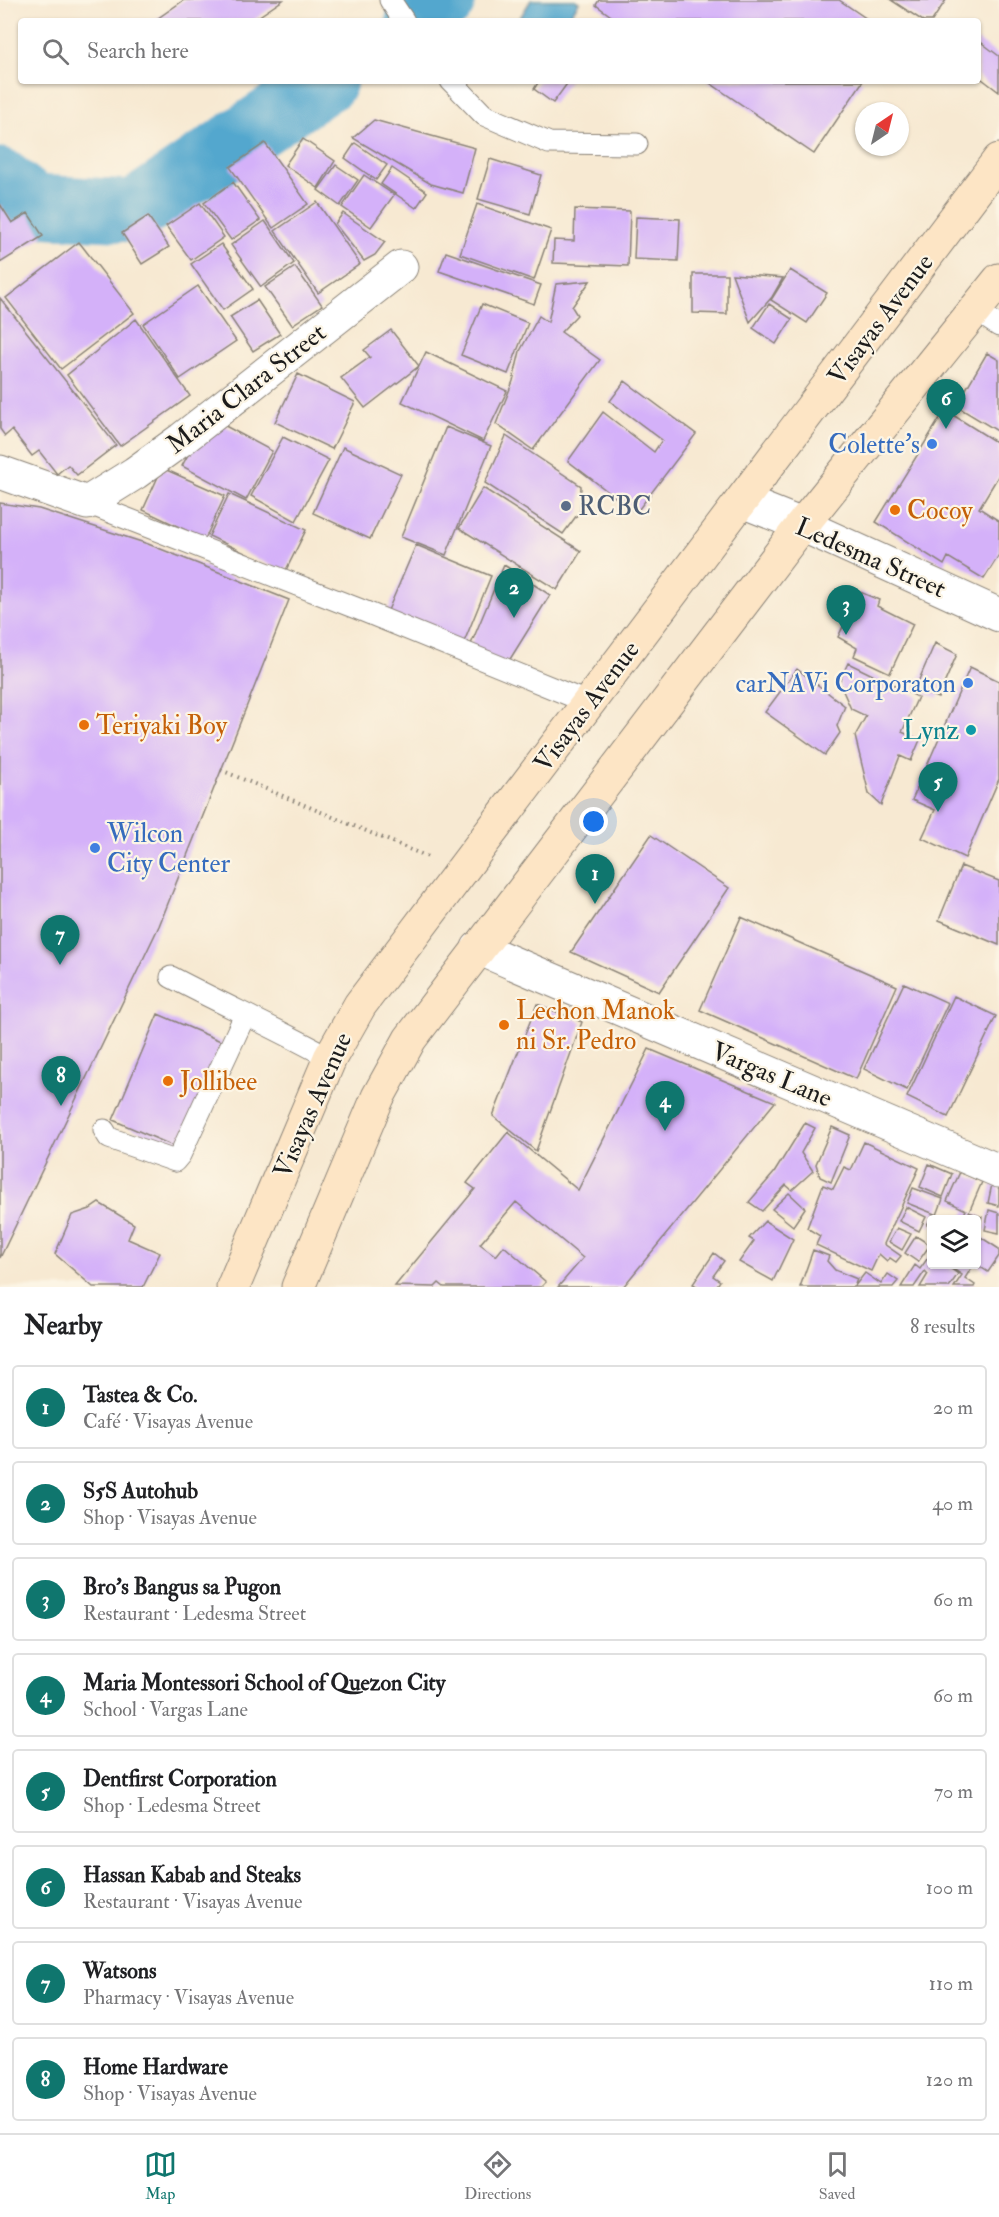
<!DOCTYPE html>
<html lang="en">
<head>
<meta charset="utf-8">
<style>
  body { margin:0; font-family:"IM FELL Double Pica",serif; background:#f6f6f6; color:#202124 }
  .controls { position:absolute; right:18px; bottom:18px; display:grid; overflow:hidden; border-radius:6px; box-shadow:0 2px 4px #0004 }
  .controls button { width:54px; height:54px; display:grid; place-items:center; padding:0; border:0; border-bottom:2px solid #e0e0e0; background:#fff; color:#202124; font:30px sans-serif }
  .compass { position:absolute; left:855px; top:102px; width:54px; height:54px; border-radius:50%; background:#fff; box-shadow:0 2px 4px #0004; rotate:35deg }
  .you { position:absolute; left:594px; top:822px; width:21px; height:21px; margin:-15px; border:4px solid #fff; border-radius:50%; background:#1a73e8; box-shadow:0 0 0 9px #1a73e833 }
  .badge { display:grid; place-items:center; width:39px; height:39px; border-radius:50%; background:#0f766e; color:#fff; font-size:20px; font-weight:700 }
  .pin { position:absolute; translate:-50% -50px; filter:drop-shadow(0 2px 3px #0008) }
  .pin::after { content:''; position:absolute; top:32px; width:21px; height:18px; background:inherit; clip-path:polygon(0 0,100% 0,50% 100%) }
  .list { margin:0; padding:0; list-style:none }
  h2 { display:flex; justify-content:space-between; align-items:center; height:78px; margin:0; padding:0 24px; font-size:26px }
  h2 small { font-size:20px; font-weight:400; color:#757577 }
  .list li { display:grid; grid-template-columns:39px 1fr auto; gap:18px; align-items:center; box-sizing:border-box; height:84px; margin:0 12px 12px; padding:0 12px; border:2px solid #e0e0e0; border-radius:6px }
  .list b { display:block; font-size:22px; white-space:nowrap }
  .list p { margin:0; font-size:20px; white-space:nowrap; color:#757577 }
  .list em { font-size:20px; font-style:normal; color:#757577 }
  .icon { flex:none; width:33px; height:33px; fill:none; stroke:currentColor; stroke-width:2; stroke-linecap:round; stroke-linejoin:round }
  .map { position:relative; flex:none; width:999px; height:1287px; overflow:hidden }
  .search { position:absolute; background:#fff; box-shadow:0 2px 4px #0004; left:18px; right:18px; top:18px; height:66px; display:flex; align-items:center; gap:15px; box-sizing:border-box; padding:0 21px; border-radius:6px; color:#757577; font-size:22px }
  .sheet { height:846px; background:#fff }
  nav { display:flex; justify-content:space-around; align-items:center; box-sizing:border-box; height:84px; border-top:2px solid #e0e0e0; background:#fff; font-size:16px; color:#757577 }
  nav a { display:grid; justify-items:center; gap:3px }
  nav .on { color:#0f766e }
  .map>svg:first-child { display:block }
  .water { fill:#52a7ce; stroke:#376275; stroke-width:1.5 }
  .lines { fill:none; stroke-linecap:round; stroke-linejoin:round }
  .river { stroke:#52a7ce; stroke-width:63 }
  .building { fill:#d4b1f9 }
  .lane-casing { stroke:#8a8277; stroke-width:23 }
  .street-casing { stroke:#8a8277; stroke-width:35 }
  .secondary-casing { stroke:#8a8277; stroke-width:35 }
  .path { stroke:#8a8277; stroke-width:4; stroke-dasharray:1.5 4.5; stroke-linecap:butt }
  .lane { stroke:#fff; stroke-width:21 }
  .street { stroke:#fff; stroke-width:33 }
  .secondary { stroke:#fde5c5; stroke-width:33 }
  .shop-dot { fill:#3f7fe0; stroke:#fcf5e5; stroke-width:2 }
  .service-dot { fill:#5c6f8a; stroke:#fcf5e5; stroke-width:2 }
  .food-dot { fill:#e8710a; stroke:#fcf5e5; stroke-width:2 }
  .culture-dot { fill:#0f9aa8; stroke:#fcf5e5; stroke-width:2 }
  .labels { text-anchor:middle; stroke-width:4.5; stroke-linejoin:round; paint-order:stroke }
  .street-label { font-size:26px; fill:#1c1c1c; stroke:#fcf5e5 }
  .shop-label { font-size:26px; fill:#366cbe; stroke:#fcf5e5; text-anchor:end }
  .service-label { font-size:26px; fill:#4e5e75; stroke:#fcf5e5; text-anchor:start }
  .food-label { font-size:26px; fill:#c56008; stroke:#fcf5e5; text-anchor:start }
  .culture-label { font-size:26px; fill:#0d838f; stroke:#fcf5e5; text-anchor:end }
</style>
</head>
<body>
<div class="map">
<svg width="999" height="1287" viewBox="0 0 999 1287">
  <rect width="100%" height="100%" fill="#fcf5e5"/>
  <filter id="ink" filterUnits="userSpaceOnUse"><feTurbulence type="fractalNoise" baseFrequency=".0167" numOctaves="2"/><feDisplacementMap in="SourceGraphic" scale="12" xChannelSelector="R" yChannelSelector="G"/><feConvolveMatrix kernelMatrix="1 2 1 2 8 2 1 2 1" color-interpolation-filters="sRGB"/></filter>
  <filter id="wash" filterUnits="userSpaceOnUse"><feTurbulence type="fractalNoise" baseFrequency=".008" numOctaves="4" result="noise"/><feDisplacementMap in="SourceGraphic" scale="24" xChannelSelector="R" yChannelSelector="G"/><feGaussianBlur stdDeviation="1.35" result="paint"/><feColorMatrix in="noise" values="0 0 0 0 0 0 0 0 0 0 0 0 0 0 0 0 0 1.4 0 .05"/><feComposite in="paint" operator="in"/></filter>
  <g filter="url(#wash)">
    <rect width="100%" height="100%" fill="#f7e9d2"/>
    <path class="water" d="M531 0H575L579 2 567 21H518Z"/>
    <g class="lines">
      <path class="river" d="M417 21 444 0
        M0 179 34 206 134 211 326 81"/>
    </g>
    <g id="blocks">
      <path class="building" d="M184 0H283L252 21H154Z
        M599 0H839L870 21H618L596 5Z
        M891 0H946L932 21H923Z
        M978 40 999 56V92L978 76Z
        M539 81H569L553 103 534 89Z
        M707 81H863L814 154Z
        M374 120 475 148 463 193 431 184 353 138Z
        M303 139 335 161 318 188 285 165Z
        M265 143 308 204 273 228 230 167Z
        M355 143 387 165 376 180 345 158Z
        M490 159 541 175 530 214 478 199Z
        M336 165 358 180 340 206 318 190Z
        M392 168 427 192 416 208 381 184Z
        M364 175 394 195 371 227 342 207Z
        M233 182 260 220 231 240 204 203Z
        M317 202 360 264 318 293 275 231Z
        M200 203 224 237 191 260 166 226Z
        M0 204 12 223 28 213 43 236 0 263Z
        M477 204 551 230 534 280 460 254Z
        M575 209 630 211 628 266 553 263 554 240 574 241Z
        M343 213 385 242 375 255 364 261 335 224Z
        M148 216 169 247 142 264 122 233Z
        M636 217 680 219 678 261 634 259Z
        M265 221 294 263 261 287 231 245Z
        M79 242 134 313 61 369 6 298Z
        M221 244 253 289 223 310 191 264Z
        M446 252 541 285 534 304 439 271Z
        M295 267 322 305 292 325 265 287Z
        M790 270 827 293 807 323 771 300Z
        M693 274H727V314L693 313Z
        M732 274 783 278 772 297 750 322Z
        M590 281 572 307 577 315 561 332 600 360 533 450 496 424 513 381 520 351 539 316 548 322 556 284Z
        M198 286 236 341 180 379 143 324Z
        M0 298 116 445 77 475 68 465 57 474 39 451 32 456 12 430 5 436 0 429Z
        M257 300 280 334 253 351 230 317Z
        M482 304 528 323 508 374 461 355Z
        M769 304 792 319 776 344 753 328Z
        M136 319 190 396 120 446 67 375Z
        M391 330 419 366 365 408 341 378 370 357 364 350Z
        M426 352 507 391 483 441 402 402Z
        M987 353 999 360V432L956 406Z
        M298 374 355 402 332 449 275 422Z
        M625 381 696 434 636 513 568 461 603 412 654 452 662 440 610 401Z
        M945 410 999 444V475L979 508 999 521V555L984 579 948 557 944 565 876 522Z
        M216 421 272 451 246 500 182 466 202 429Z
        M446 427 491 446 446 555 401 537Z
        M506 436 581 486 580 511 563 534 485 483Z
        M283 437 329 460 296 521 251 496Z
        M343 447 401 474 370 539 313 513Z
        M162 468 225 496 205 539 143 510Z
        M483 488 581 551 557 590 459 528Z
        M229 494 306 530 285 572 209 536Z
        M0 503 39 509 148 544 289 600 159 926 0 1258Z
        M416 545 491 576 462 647 386 615Z
        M504 565 550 595 507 664 469 649Z
        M860 592 879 600 877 606 913 624 890 673 854 656 857 648 838 637Z
        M935 643 957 654 938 698 915 689Z
        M848 663 918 697 902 732 920 740 911 761 900 756 881 805 869 794 855 736 866 716 851 709 839 682Z
        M970 667 999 681V779L965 858 922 838 935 810 912 800Z
        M797 669 845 706 837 726 840 733 825 755 765 712Z
        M651 835 729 888 659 992 571 952Z
        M961 866 999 881V945L939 920Z
        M741 917 897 986 856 1079 700 1010Z
        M904 983 948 1003 907 1090 864 1069Z
        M954 996 996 1016 948 1117 907 1097Z
        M537 1004 582 1022 536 1151 493 1116Z
        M158 1014 223 1042 178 1148 113 1120Z
        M649 1049 775 1102 623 1287H558L583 1258 516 1202 480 1244 496 1256 504 1246 546 1282 541 1287H444L439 1283 435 1287 395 1286 475 1189 467 1183 508 1132 578 1190Z
        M805 1123 815 1128 801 1153 813 1171 792 1190 786 1185 762 1211 749 1202 774 1173Z
        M832 1127 850 1135 831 1182 820 1177 816 1164Z
        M864 1142 919 1168 884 1244 901 1256 896 1262 890 1258 887 1261 879 1254 871 1271 816 1245 820 1236 807 1228 823 1185 833 1189 844 1167 851 1170Z
        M929 1164 952 1174 943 1197 920 1187Z
        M960 1172 982 1182 969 1212 982 1217 977 1231 976 1220H961L966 1210 947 1201Z
        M992 1184 999 1185V1206L988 1203Z
        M913 1188 943 1199 937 1215 907 1203Z
        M789 1193 805 1208 793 1226 772 1209Z
        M99 1203 134 1224 128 1239 160 1253 143 1287H93L55 1254 72 1215 90 1209Z
        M906 1207 926 1217 919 1231 899 1221Z
        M989 1210 999 1213V1233L985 1230Z
        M933 1215 943 1220H932V1227L927 1225Z
        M765 1221 793 1239 773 1281 739 1262 754 1241 749 1238Z
        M897 1228 911 1234 902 1250 889 1242Z
        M976 1234 999 1249V1256L988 1272 976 1264Z
        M916 1236 930 1245 918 1262 905 1253Z
        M813 1250 829 1256 827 1261 835 1270 857 1279 854 1287H800Z
        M714 1253 724 1261 713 1276 720 1281 716 1287H698L693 1284Z
        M930 1255 932 1256V1264H944L958 1274 949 1287H920L928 1274 925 1271 914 1287H901L915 1265 920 1269Z
        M946 1264H974L965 1278 975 1285 974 1287H954L962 1275Z
        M865 1273 881 1284 888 1274 898 1281 893 1287H854Z"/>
    </g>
  </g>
  <g filter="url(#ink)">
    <use href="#blocks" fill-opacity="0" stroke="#8a8277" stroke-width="1.5"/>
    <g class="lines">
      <defs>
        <path id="lane" d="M390 0 404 21
          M451 81 484 115 549 143 637 144
          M975 310 999 326
          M87 503 361 610 589 703
          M171 977C224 1005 278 1029 330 1058
          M104 1130 109 1138 175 1161 180 1155 245 1015"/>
        <path id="street" d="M0 472 87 503 135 473 182 439 401 267
          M742 501 802 525 999 615
          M478 948 999 1171"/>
        <path id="secondary" d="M233 1287 330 1058 360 1005 999 160
          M298 1287 378 1097 410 1039 802 525 999 280"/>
      </defs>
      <use href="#lane" class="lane-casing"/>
      <use href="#street" class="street-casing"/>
      <use href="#secondary" class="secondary-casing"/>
      <path class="path" d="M221 770 428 857"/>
      <use href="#lane" class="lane"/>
      <use href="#street" class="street"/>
      <use href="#secondary" class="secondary"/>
    </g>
  </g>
  <g class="shop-dot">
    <circle cx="932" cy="444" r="6"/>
    <circle cx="968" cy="683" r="6"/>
    <circle cx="95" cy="848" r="6"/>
  </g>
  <circle class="service-dot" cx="566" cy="506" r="6"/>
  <g class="food-dot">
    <circle cx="895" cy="510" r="6"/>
    <circle cx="84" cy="725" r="6"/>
    <circle cx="504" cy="1025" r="6"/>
    <circle cx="168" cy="1081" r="6"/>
  </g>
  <circle class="culture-dot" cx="971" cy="730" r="6"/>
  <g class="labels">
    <g class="street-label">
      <text transform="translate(880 319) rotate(-53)" y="9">Visayas Avenue</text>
      <text transform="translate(246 388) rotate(-38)" y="9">Maria Clara Street</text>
      <text transform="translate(871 557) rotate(24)" y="9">Ledesma Street</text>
      <text transform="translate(586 706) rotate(-53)" y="9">Visayas Avenue</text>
      <text transform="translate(772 1074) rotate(23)" y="9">Vargas Lane</text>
      <text transform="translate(312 1105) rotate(-66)" y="9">Visayas Avenue</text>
    </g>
    <g class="shop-label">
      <text x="920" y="453">Colette's</text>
      <text x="956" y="692">carNAVi Corporaton</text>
      <text x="107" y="842" text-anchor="start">Wilcon<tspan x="107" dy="30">City Center</tspan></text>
    </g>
    <g class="service-label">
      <text x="578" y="515">RCBC</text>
    </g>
    <g class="food-label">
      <text x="907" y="519">Cocoy</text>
      <text x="96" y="734">Teriyaki Boy</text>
      <text x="516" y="1019">Lechon Manok<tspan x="516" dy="30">ni Sr. Pedro</tspan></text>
      <text x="180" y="1090">Jollibee</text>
    </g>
    <g class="culture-label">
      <text x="959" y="739">Lynz</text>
    </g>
  </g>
</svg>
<div class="controls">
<button><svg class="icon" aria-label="layers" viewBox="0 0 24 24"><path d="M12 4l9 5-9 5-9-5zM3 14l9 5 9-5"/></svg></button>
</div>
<svg class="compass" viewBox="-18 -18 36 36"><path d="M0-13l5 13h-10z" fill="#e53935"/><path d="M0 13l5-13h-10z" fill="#757577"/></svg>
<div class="you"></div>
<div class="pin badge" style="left:595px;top:904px">1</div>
<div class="pin badge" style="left:514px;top:618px">2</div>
<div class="pin badge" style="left:846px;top:635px">3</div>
<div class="pin badge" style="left:665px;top:1131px">4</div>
<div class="pin badge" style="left:938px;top:812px">5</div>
<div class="pin badge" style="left:946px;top:429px">6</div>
<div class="pin badge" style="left:60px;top:965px">7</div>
<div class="pin badge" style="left:61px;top:1106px">8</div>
<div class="search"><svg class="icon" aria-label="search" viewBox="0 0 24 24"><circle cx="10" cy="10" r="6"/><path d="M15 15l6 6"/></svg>Search here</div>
</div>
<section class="sheet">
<h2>Nearby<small>8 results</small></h2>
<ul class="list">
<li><span class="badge">1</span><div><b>Tastea &amp; Co.</b><p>Café · Visayas Avenue</p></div><em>20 m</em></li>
<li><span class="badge">2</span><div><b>S5S Autohub</b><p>Shop · Visayas Avenue</p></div><em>40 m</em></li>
<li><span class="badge">3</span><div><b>Bro's Bangus sa Pugon</b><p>Restaurant · Ledesma Street</p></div><em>60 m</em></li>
<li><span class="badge">4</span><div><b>Maria Montessori School of Quezon City</b><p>School · Vargas Lane</p></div><em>60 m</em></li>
<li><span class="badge">5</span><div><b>Dentfirst Corporation</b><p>Shop · Ledesma Street</p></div><em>70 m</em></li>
<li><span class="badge">6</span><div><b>Hassan Kabab and Steaks</b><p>Restaurant · Visayas Avenue</p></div><em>100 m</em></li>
<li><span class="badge">7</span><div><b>Watsons</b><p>Pharmacy · Visayas Avenue</p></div><em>110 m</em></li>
<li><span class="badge">8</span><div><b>Home Hardware</b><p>Shop · Visayas Avenue</p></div><em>120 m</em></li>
</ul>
</section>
<nav>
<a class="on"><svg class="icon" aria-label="map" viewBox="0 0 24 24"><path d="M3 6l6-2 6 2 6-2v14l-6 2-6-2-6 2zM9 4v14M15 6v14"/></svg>Map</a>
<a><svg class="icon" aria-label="directions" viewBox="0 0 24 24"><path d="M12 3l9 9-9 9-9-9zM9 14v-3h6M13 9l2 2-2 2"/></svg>Directions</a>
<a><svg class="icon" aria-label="saved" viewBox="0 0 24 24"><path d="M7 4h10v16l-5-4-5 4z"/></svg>Saved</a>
</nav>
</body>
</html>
